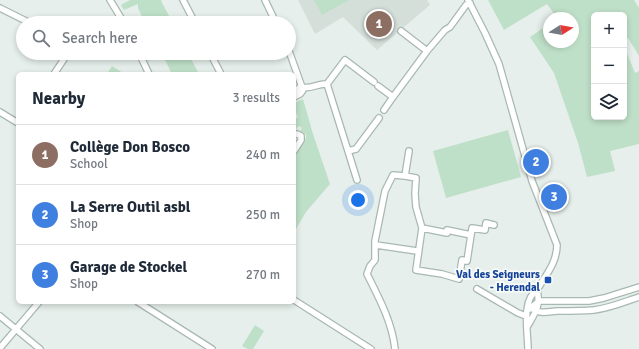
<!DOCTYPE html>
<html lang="en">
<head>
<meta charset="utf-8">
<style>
  body { margin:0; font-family:Signika,sans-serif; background:#f6f6f7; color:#1f2937 }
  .controls { position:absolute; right:12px; top:12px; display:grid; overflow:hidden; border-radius:6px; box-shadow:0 2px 6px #0003 }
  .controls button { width:36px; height:36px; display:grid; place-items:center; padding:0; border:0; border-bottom:1px solid #e0e1e3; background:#fff; color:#1f2937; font:20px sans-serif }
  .compass { position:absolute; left:543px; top:12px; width:36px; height:36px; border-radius:50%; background:#fff; box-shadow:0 2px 6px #0003; rotate:79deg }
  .you { position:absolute; left:358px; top:200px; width:14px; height:14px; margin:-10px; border:3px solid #fff; border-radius:50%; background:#1a73e8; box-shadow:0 0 0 6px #1a73e833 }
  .badge { display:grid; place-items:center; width:26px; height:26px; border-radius:50%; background:#0f766e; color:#fff; font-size:13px; font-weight:700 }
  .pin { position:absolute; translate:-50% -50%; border:2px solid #fff; box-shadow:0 1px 4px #0006 }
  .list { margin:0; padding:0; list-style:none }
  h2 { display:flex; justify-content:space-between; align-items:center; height:52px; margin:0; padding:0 16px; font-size:17px }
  h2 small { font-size:13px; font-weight:400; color:#747a83 }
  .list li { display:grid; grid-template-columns:26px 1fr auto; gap:12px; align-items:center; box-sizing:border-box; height:60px; padding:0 16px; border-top:1px solid #e0e1e3 }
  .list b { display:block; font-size:15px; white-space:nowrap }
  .list p { margin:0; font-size:13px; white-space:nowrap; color:#747a83 }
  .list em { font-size:13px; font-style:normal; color:#747a83 }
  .icon { flex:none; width:22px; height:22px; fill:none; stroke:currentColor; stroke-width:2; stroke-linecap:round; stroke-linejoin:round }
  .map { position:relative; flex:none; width:639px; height:349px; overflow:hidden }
  .search { position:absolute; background:#fff; box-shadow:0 2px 6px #0003; left:16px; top:16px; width:280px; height:44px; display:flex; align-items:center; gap:10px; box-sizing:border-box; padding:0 14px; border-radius:22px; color:#747a83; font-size:15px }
  .panel { position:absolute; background:#fff; box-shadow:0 2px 6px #0003; left:16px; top:72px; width:280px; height:232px; border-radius:6px }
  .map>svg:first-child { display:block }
  .built { fill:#d4dfda }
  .green { fill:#bfe0c8 }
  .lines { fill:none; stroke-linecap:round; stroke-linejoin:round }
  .minor-casing { stroke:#a8b8b2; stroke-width:8 }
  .minor { stroke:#fff; stroke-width:5.5 }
  .transit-dot { fill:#1a4fb4; stroke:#f7fbf9; stroke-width:1.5 }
  .labels { text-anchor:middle; stroke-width:3.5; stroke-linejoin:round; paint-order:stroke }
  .transit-label { font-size:11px; font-weight:bold; fill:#164399; stroke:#f7fbf9; text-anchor:end }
</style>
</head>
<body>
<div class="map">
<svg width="639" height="349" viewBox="0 0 639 349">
  <rect width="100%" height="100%" fill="#e6efeb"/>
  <path class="built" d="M298 0H427L430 5 377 50 343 17 315 34Z"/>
  <path class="green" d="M130 0H162L161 1 173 23H145L138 8V4L124 10 121 5Z
    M314 0H349L322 15Z
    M488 0H634L639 8V56L628 38 624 40V15H594V117H624V46L635 73 639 71V144L610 151 615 171 587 177 578 143 554 73 530 37 549 24V42H573V18H557L547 4 504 30Z
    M157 53H188L199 74H176L175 73 172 74 162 54 148 61 146 57 148 56 150 57Z
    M112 66 123 73 122 74H107Z
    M303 99 313 134 330 184 306 212 296 229 294 228V156L306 138V135L300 131 302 128 299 126 294 130V120L298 117 295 111 294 103Z
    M508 130 521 177 446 198 433 151Z
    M255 325 264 331 253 349H248L242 346Z"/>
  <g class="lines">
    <defs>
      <path id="minor" d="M110 0 124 23
        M183 0 195 23
        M265 0 276 23
        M468 0 485 33 499 64 532 181 557 245C557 263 545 276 537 290 521 300 528 333 528 349
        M0 8 30 23
        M401 31 427 51
        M289 51 303 90 300 94 294 97
        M139 53 149 74
        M210 53 221 74
        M54 74 68 53
        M327 84 345 60 374 82
        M378 86 393 97 384 110
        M294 93 300 87C312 90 317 83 327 84L348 151 356 149 379 118
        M393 97 427 51 445 30 450 27 466 5 470 3
        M0 112 18 123
        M294 151 301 140V136L297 134
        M348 151 357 180
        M405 176 409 151
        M471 235 472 228 485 230 486 223 494 225
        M376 245 417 251
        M477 289 518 313 526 316
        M294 300 371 349
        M138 302 212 349
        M529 305C536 315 546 312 557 311 570 311 582 311 594 310 610 308 624 302 639 297
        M527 311 539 301H589L604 298 639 287
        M0 316 40 349
        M527 327C535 313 541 306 537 290
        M0 348 39 302
        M395 349C392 322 379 298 367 274L370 266 375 260V241L385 191 393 175 405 176 416 178 415 194 416 207 422 228 416 270 442 274 459 279 462 260 467 261 471 235 447 230V233L422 228"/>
    </defs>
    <use href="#minor" class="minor-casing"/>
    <use href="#minor" class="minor"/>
  </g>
  <rect class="transit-dot" x="544" y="276" width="8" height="8" rx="2"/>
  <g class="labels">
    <g class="transit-label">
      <text x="540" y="278">Val des Seigneurs<tspan x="540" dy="13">- Herendal</tspan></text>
    </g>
  </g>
</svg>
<div class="controls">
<button>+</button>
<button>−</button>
<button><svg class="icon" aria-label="layers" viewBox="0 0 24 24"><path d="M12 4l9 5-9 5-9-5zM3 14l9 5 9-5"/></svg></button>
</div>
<svg class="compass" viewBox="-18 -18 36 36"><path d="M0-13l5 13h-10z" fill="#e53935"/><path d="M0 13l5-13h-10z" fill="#747a83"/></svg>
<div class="you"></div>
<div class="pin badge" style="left:379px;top:24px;background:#8d6e63">1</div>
<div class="pin badge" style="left:536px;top:162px;background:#3f7fe0">2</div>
<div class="pin badge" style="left:554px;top:197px;background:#3f7fe0">3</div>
<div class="search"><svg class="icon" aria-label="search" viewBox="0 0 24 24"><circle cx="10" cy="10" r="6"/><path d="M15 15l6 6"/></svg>Search here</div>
<section class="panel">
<h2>Nearby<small>3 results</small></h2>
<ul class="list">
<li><span class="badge" style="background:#8d6e63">1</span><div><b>Collège Don Bosco</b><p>School</p></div><em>240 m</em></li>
<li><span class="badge" style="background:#3f7fe0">2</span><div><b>La Serre Outil asbl</b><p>Shop</p></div><em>250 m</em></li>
<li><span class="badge" style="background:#3f7fe0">3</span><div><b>Garage de Stockel</b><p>Shop</p></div><em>270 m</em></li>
</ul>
</section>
</div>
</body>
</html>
